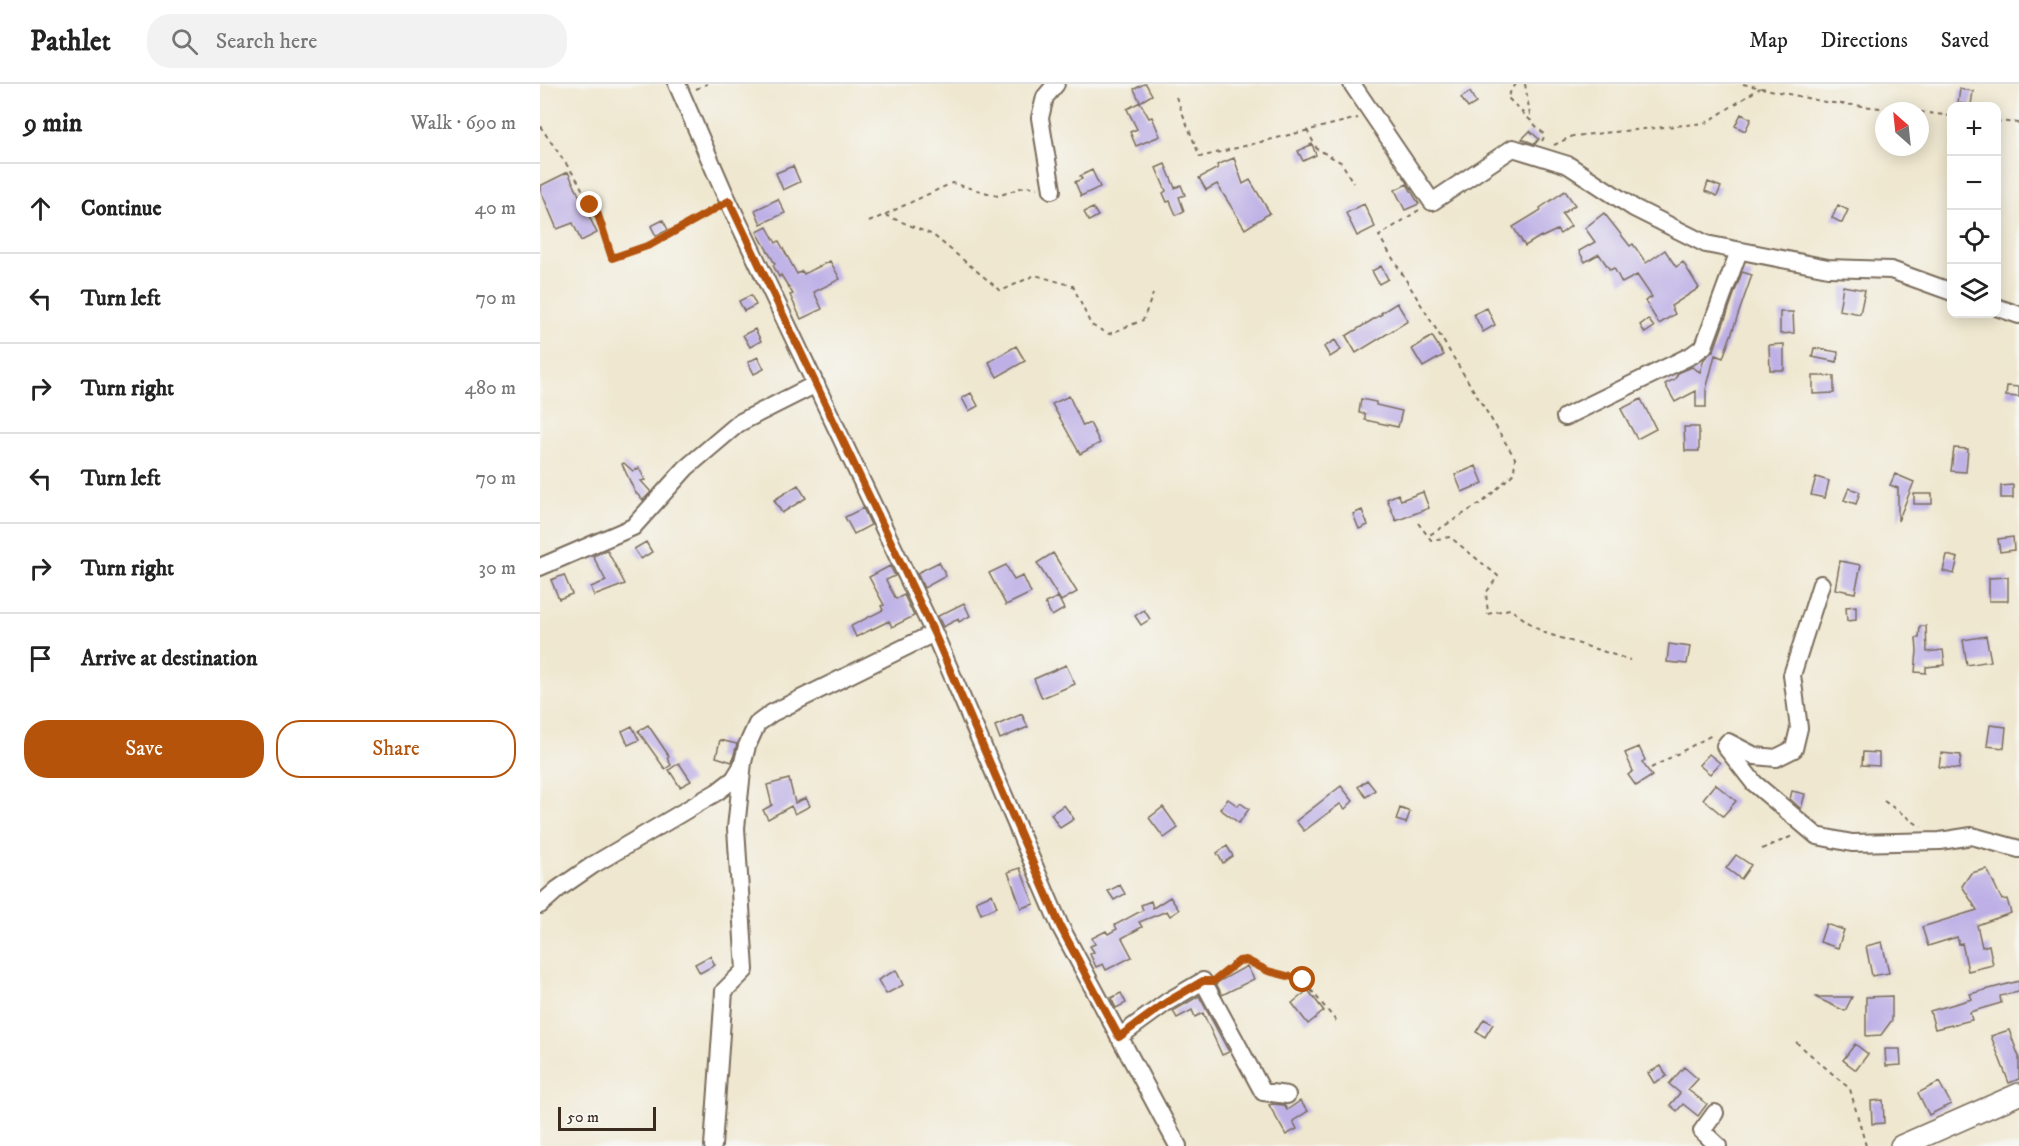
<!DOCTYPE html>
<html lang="en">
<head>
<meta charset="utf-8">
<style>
  body { margin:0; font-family:"IM FELL DW Pica",serif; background:#f2f2f2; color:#222 }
  .controls { position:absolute; right:18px; top:18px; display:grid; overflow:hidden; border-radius:12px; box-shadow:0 3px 15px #0003 }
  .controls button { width:54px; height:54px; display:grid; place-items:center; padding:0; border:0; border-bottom:2px solid #e0e0e0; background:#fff; color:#222; font:30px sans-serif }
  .compass { position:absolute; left:1335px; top:18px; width:54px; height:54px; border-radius:50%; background:#fff; box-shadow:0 3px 15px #0003; rotate:333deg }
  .scale { position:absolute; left:18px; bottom:15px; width:98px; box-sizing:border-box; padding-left:6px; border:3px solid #3b2a1e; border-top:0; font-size:16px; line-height:21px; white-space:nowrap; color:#3b2a1e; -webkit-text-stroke:4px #f6f6f2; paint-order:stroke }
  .stop { position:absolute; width:18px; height:18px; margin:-14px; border:4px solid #b45309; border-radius:50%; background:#fff }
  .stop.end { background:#b45309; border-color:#fff; box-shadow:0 2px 6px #0008 }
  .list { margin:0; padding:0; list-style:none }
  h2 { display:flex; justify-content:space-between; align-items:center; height:78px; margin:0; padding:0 24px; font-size:26px }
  h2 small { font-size:20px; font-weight:400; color:#767676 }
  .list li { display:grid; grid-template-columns:39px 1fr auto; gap:18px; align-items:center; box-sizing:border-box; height:90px; padding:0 24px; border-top:2px solid #e0e0e0 }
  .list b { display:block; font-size:22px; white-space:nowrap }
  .list em { font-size:20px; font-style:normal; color:#767676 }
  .actions { display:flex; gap:12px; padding:18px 24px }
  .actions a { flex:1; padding:14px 0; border:2px solid #b45309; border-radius:24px; text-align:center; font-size:21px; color:#b45309 }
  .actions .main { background:#b45309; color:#fff }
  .icon { flex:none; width:33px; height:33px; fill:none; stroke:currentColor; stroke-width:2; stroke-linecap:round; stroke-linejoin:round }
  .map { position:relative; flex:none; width:1479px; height:1062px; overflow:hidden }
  header { display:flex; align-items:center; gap:36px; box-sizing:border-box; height:84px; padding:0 30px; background:#fff; border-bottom:2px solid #e0e0e0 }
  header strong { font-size:28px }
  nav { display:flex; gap:33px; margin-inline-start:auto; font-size:21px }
  .search { width:420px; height:54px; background:#f2f2f2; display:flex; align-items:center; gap:15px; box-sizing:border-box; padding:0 21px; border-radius:24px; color:#767676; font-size:22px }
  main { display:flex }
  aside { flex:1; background:#fff }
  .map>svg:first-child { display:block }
  .building { fill:#beb0e6 }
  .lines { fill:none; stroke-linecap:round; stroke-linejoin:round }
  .minor-casing { stroke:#7a6c5c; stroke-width:20 }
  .major-casing { stroke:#7a6c5c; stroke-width:24 }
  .path { stroke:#7a6c5c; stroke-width:2; stroke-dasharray:4.5 4.5; stroke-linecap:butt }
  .minor { stroke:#fff; stroke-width:16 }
  .major { stroke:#fff; stroke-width:21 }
  .route { stroke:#b45309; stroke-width:8 }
</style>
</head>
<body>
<header>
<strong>Pathlet</strong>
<div class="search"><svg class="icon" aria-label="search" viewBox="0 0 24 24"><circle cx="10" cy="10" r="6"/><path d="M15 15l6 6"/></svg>Search here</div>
<nav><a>Map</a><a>Directions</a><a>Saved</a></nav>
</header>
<main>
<aside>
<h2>9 min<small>Walk · 690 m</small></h2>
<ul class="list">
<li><svg class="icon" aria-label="ahead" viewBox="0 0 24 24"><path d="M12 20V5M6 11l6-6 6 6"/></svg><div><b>Continue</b></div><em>40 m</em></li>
<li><svg class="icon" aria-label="left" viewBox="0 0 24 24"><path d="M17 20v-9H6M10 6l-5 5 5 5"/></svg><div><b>Turn left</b></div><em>70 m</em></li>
<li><svg class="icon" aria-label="right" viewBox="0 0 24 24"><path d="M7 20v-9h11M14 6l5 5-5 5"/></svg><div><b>Turn right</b></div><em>480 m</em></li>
<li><svg class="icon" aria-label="left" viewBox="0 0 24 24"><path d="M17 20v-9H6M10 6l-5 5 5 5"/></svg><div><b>Turn left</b></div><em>70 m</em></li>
<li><svg class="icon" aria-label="right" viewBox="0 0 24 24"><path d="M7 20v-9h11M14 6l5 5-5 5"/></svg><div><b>Turn right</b></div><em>30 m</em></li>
<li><svg class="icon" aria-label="arrive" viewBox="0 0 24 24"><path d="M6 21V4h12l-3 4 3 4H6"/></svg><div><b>Arrive at destination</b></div></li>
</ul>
<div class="actions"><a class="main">Save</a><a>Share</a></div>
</aside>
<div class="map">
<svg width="1479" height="1062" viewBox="0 0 1479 1062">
  <rect width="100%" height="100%" fill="#f6f6f2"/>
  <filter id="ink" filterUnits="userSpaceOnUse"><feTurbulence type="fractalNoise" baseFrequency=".0167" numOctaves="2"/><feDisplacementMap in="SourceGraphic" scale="12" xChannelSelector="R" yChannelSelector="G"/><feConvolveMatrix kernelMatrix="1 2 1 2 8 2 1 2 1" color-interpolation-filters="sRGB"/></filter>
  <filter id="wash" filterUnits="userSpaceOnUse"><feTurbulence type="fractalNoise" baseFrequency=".008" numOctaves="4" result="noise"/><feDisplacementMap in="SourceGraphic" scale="24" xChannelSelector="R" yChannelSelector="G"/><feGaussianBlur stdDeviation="1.35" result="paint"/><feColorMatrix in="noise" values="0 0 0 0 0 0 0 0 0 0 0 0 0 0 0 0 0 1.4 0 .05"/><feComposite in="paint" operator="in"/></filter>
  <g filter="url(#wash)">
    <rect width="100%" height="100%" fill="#efe7cf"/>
    <g id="blocks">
      <path class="building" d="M604 0H606L612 11 600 18 594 5Z
        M1420 5 1433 7 1431 21 1418 19Z
        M930 8 936 19 928 24 921 14Z
        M600 18 609 34 612 33 620 52 596 62 590 48 597 45 587 25Z
        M1201 30 1211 35 1205 47 1195 42Z
        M990 47 999 55 995 60 982 55Z
        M772 60 776 71 763 77 758 67Z
        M694 74 703 100 710 96 730 129 705 145 677 100 666 106 659 94 678 84 677 81Z
        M625 80 635 104 641 101 645 111 639 113 644 127 636 131 630 117 627 118 623 109 626 107 616 84Z
        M253 82 260 98 243 106 236 89Z
        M552 86 560 103 541 112 535 98 542 95 540 92Z
        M28 88 57 149 41 157 33 139 17 145 0 105V102Z
        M1168 98 1181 103 1177 112 1165 107Z
        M867 100 879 120 865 126 855 106Z
        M1025 107 1035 121 1022 130 1031 142 1020 150 1017 146 1002 153 1001 152 985 162 973 143 1001 126 1000 124Z
        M238 115 245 129 221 140 215 126Z
        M824 120 835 143 817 152 806 129Z
        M1298 121 1308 126 1302 139 1292 134Z
        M553 124 558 132 549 137 544 128Z
        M1064 129 1090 162 1093 160 1106 179 1125 166 1136 183 1143 178 1159 204 1131 222 1135 230 1119 240 1105 217 1112 213 1097 191 1082 199 1074 184 1070 186 1059 170 1045 178 1039 167 1055 158 1045 144Z
        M123 136 128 146 116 152 111 142Z
        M227 143 236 159 239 157 257 190 262 187 264 190 290 177 300 195 274 208 282 225 261 235 250 211 253 210 241 191 239 193 233 181 235 180 217 148Z
        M841 182 848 195 839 200 832 187Z
        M1202 188 1212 191 1183 274 1175 271 1166 306V323H1156V307L1135 318 1125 300 1135 295 1138 289 1152 283 1160 288 1164 275 1174 266Z
        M1303 202 1325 206 1320 230 1299 226Z
        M211 211 216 221 204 227 199 217Z
        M857 219 868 237 816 269 806 252 842 230 841 229Z
        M947 224 955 241 943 248 934 230Z
        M1240 228H1253L1254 249 1240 250Z
        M1108 235 1114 243 1105 249 1100 241Z
        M215 245 221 257 210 263 203 251Z
        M892 252 904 271 883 283 872 265Z
        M795 256 801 266 790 273 784 263Z
        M1244 260V286H1230L1229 261Z
        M476 262 485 277 457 293 449 278Z
        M1274 264 1298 268 1297 278 1272 273Z
        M218 273 224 285 214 290 208 278Z
        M1273 292H1294V309L1273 310Z
        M1467 302 1479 303V313L1466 312Z
        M431 309 438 322 429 327 422 314Z
        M529 312 543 342 550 339 560 359 540 370 512 320Z
        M821 315 836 318V321L862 327 858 343 825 336V330L819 329Z
        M1101 315 1116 345 1097 355 1081 325Z
        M1144 343H1159V367H1145Z
        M1414 364 1428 365 1426 388 1411 387Z
        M84 379 93 387 99 384 105 396 101 397 111 408 103 416 95 408 82 380Z
        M936 382 943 399 922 408 915 391Z
        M1355 390 1374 398 1358 437V404L1350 401Z
        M1276 393 1289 397 1285 414 1271 411Z
        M258 401 266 414 242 429 234 416Z
        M1473 401V414H1461V402Z
        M1309 404 1320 408 1316 420 1304 416Z
        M883 408 889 424 856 437 847 415 858 410 861 416Z
        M1374 410H1392V420H1374Z
        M323 424 331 441 314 450 305 433Z
        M822 426 828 441 819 445 813 430Z
        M1473 453 1474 466 1460 468 1458 455Z
        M106 458 112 468 101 475 94 465Z
        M67 466 85 500 54 512 51 503 66 497 53 472Z
        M513 469 537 508 521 517 497 479Z
        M1407 471 1418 474 1414 490 1403 487Z
        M1300 477 1321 481 1315 509 1295 505Z
        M399 478 406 492 384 504 377 489Z
        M466 481 474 496 483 492 491 509 466 521 449 489Z
        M350 482 355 492 346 496 356 515 364 511 374 532 352 543 349 537 316 553 311 542 343 526 341 522 344 521 329 493Z
        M24 491 32 510 19 515 11 496Z
        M1468 493V517H1449V494Z
        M518 513 524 525 512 532 505 519Z
        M424 519 430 532 419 538 418 535 403 543 398 532Z
        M1316 522V536L1307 537 1306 523Z
        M604 526 610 535 601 541 595 532Z
        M1380 542H1386L1387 568 1403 566 1405 581 1386 583V589L1375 588 1377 567 1376 554H1379Z
        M1446 552 1451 577 1427 581 1423 556Z
        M1129 560 1150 563 1147 580 1127 578Z
        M526 581 535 600 502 614 494 595Z
        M482 630 488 643 460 655 455 642Z
        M108 641 129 672 127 674 131 681 125 685 98 647Z
        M1450 641 1466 643 1464 664 1447 662Z
        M92 642 99 656 88 661 82 647Z
        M180 656 197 660 192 678 176 673Z
        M1099 663 1105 676 1102 678 1112 692 1096 702 1088 691 1093 687 1085 669Z
        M1323 668 1339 669V682L1322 681Z
        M1401 669 1421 671 1419 685 1399 683Z
        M1169 670 1180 679 1170 690 1159 681Z
        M139 679 151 697 140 703 129 686Z
        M249 695 255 719 266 714 270 722 255 730 251 722 228 735 223 726 232 721 227 701Z
        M827 696 835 706 826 713 818 703Z
        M1175 700 1196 717 1183 732 1163 715Z
        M801 702 813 717 805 725 800 720 764 747 756 737Z
        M1252 707 1265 710 1261 725 1250 715Z
        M688 715 698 722 700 719 709 725 699 739 680 725Z
        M524 721 534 735 520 744 511 730Z
        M623 723 638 744 624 754 609 734Z
        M860 724 870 728 866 739 856 736Z
        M687 762 693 772 683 779 677 769Z
        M1196 771 1211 781 1201 795 1186 784Z
        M480 784 494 820 481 824 468 788Z
        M1447 785 1462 816 1467 815 1471 829 1437 841 1442 863 1449 861 1453 881 1428 887 1422 859 1419 860 1417 853 1388 862 1382 843 1437 826 1422 802 1431 789Z
        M580 801 585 810 574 816 568 807Z
        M452 810 457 823 441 830 436 817Z
        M630 813 639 826 630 832 627 827 599 838 602 843 582 854 592 873 566 886 563 880 556 883 550 870 554 868 550 862 555 860 552 854 566 847 568 850 577 845 575 841 603 826 601 821 611 817 613 824Z
        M1286 840 1304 846 1298 864 1280 858Z
        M1342 858 1349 889 1332 892 1326 862Z
        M170 872 175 881 160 889 155 880Z
        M707 882 714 895 682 911 676 899Z
        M356 886 363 901 346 910 338 896Z
        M1479 897V908L1460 912 1461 919 1430 928 1432 936 1395 945 1390 927 1432 915 1430 910Z
        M768 906 784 927 768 940 752 919Z
        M581 909 586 919 576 924 571 914Z
        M659 912 689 968 682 971 663 929 655 933 652 926 637 934 633 927Z
        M1352 912V936L1341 951 1326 952V913Z
        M1275 913H1312L1305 927Z
        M944 935 953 940 945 953 936 948Z
        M1469 946 1479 973V995L1469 999 1451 952Z
        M1315 960 1328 970 1316 986 1303 976Z
        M1345 965H1360L1361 981 1346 982Z
        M1121 982 1127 992 1114 999 1108 989Z
        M1144 983 1158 995 1148 1006 1167 1020 1158 1032 1143 1020 1137 1027 1130 1021 1140 1009 1129 1000Z
        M1399 998 1411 1020 1389 1031 1378 1009Z
        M1343 1016 1344 1039 1332 1040 1331 1017Z
        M760 1017 768 1027 753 1037 757 1045 746 1051 729 1021 732 1020 744 1021 747 1026Z"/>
    </g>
  </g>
  <g filter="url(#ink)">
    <use href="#blocks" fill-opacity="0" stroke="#7a6c5c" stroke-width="1.5"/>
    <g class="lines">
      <defs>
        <path id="minor" d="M137 0 184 108 394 549 520 842 638 1062
          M812 0 892 118 973 64 1028 81 1094 124 1166 160 1288 184 1351 186 1412 208
          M512 106 500 34 505 13 516 0
          M1456 223 1479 231
          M1025 333 1152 271 1164 262 1199 167
          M0 483 93 443 146 384 199 339 276 300
          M1281 500 1252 591 1259 644 1254 665 1236 674 1215 672 1188 658 1185 662 1214 699 1277 752 1312 759 1400 757 1432 752 1479 765
          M0 821 18 805 53 781 177 708 194 695 202 682
          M579 953 627 918 663 897 723 1008 747 1011
          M1175 1029 1162 1047 1178 1062
          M173 1062 184 907 205 886 196 744 203 678 207 662 217 640 232 629 394 549"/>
        <path id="major" d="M1361 1062 1479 1010"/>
      </defs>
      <use href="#minor" class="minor-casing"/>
      <use href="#major" class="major-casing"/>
      <path class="path" d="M976 0 967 13 1005 51 1002 57
        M985 0 991 37
        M1203 0 1285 18 1367 27
        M156 5 167 0
        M636 13 660 73 818 34
        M1380 28 1412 32
        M1456 37 1479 39
        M0 42 38 97 50 121 59 131 72 174 110 161 176 124
        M767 46 777 65 802 79 813 99
        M1014 61 1033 52 1166 39 1220 4
        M879 126 839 152 975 374 974 389 944 417 888 452
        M345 131 393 151 461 207 495 191 533 202 551 241 569 250 603 236 613 210
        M329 138 412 99 458 112 486 102 498 104
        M878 439 891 456 910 453 958 492 946 509 948 530 970 525 1002 548 1090 576
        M1111 684 1174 650
        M1344 717 1381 743
        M1222 765 1255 751
        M677 894 699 877 707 876 728 887 763 896 797 938
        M1256 958 1310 1005 1326 1062"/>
      <use href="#minor" class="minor"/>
      <use href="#major" class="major"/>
    </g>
  </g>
  <g class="lines" filter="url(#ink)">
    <path class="route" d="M50 121 58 131 72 174 110 161 189 117 394 549 520 842 579 953 627 918 663 897H674L699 877 706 876 728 887 763 896"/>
  </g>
</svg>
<div class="controls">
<button>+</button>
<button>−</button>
<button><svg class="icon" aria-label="locate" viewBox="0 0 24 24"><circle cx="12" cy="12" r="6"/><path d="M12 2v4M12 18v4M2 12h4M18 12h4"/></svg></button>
<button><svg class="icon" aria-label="layers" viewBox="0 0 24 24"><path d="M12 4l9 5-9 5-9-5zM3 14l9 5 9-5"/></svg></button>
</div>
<svg class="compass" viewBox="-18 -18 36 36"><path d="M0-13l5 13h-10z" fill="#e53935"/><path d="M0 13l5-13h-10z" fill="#767676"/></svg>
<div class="scale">50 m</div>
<div class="stop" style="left:763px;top:896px"></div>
<div class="stop end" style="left:50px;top:121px"></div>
</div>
</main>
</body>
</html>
